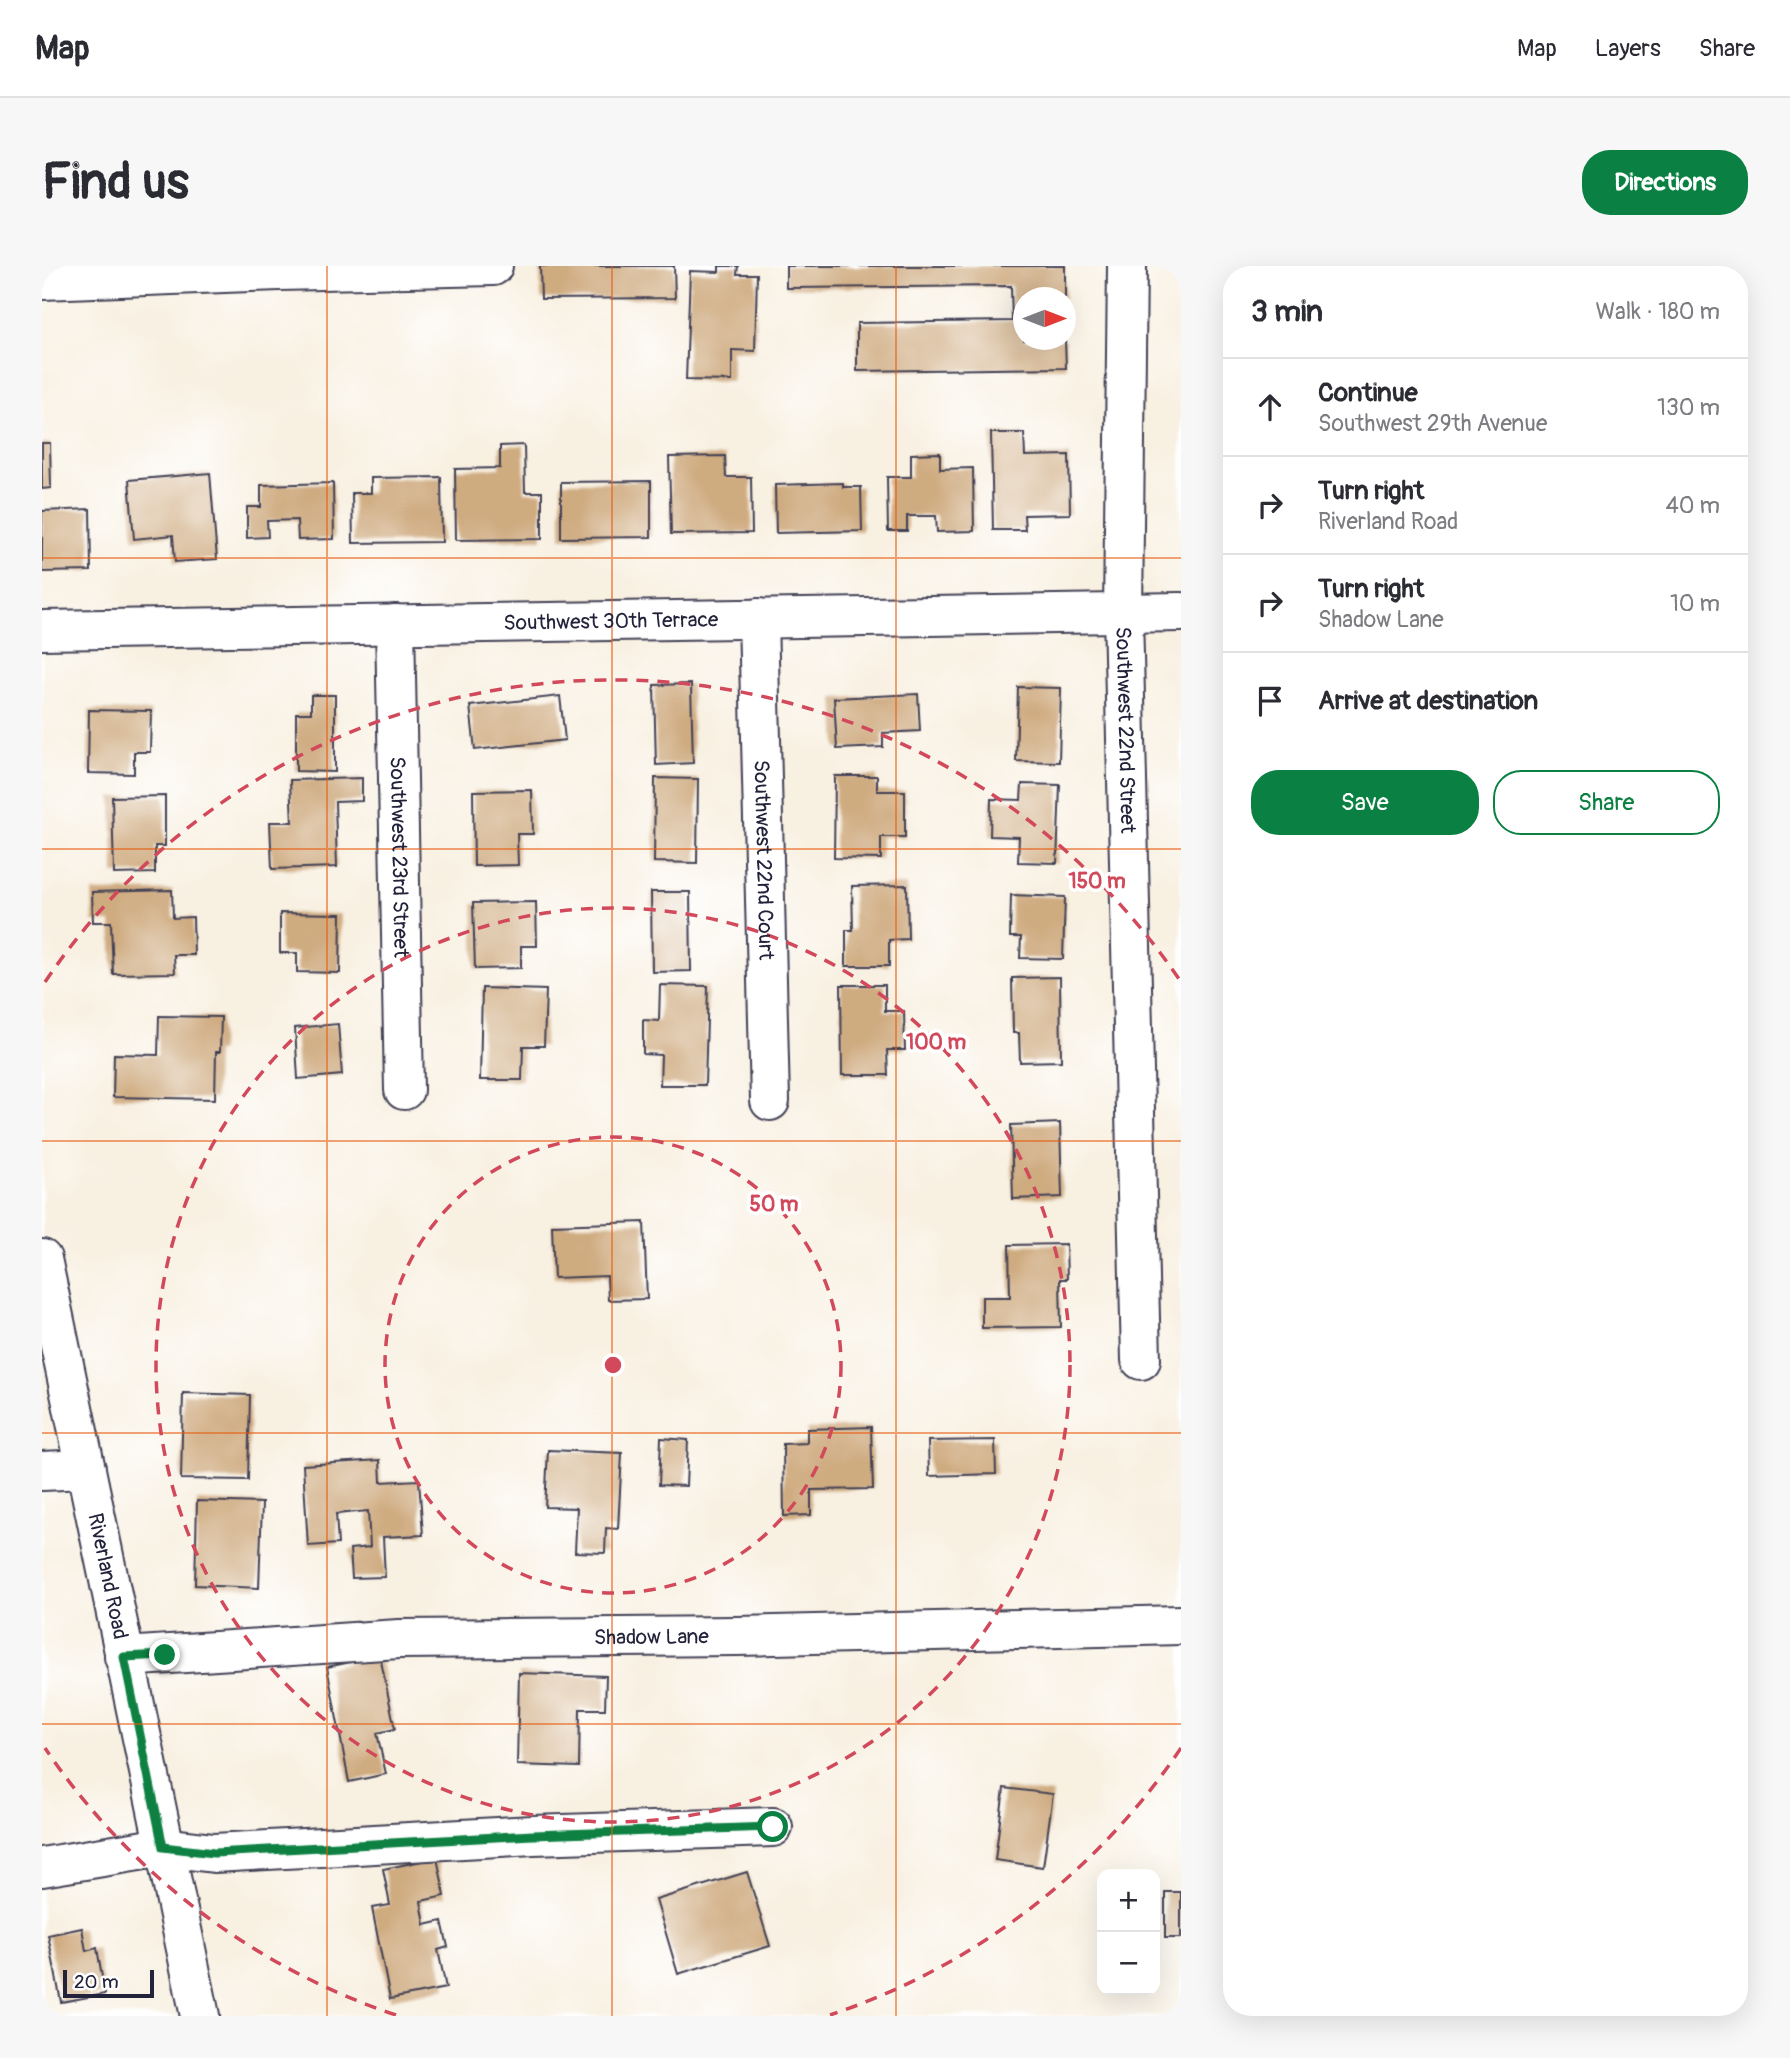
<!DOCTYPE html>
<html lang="en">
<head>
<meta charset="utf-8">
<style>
  body { margin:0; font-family:Pangolin,sans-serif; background:#f7f7f7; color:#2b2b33 }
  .controls { position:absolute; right:21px; bottom:21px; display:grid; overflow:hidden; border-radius:14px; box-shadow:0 7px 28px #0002 }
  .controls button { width:63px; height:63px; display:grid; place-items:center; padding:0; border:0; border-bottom:2px solid #e1e1e2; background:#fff; color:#2b2b33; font:35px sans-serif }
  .compass { position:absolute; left:971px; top:21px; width:63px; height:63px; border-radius:50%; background:#fff; box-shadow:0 7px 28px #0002; rotate:90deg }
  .scale { position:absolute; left:21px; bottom:18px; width:91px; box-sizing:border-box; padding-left:7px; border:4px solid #22223b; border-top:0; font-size:19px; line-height:24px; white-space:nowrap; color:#22223b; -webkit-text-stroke:5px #fff; paint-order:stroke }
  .stop { position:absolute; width:21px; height:21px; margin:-16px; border:5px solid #0b8043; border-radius:50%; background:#fff }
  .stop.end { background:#0b8043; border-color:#fff; box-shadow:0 2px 7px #0008 }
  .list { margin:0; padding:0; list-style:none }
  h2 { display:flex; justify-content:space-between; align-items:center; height:91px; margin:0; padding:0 28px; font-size:30px }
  h2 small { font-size:23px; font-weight:400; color:#7c7c81 }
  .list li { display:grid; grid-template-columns:46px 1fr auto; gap:21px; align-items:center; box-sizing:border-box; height:98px; padding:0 28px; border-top:2px solid #e1e1e2 }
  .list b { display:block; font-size:26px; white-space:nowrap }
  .list p { margin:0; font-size:23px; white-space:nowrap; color:#7c7c81 }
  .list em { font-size:23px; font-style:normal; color:#7c7c81 }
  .actions { display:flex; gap:14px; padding:21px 28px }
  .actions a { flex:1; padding:16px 0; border:2px solid #0b8043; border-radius:28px; text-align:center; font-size:24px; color:#0b8043 }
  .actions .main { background:#0b8043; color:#fff }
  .icon { flex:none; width:38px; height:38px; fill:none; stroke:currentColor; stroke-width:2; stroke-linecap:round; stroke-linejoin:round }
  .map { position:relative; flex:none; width:1139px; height:1750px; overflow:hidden; border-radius:28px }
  header { display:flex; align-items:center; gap:42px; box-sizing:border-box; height:98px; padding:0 35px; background:#fff; border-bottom:2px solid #e1e1e2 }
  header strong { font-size:33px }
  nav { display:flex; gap:38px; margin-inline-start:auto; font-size:24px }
  .intro { display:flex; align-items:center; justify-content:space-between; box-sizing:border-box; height:168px; padding:0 42px }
  h1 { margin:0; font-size:49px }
  .button { padding:18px 32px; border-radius:28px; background:#0b8043; color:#fff; font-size:24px; font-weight:700 }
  main { display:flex; gap:42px; padding:0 42px }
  aside { flex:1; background:#fff; border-radius:28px; box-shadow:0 7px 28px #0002 }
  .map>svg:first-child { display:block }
  .building { fill:#cfab80 }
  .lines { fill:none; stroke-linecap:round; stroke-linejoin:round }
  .minor-casing { stroke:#424154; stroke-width:42 }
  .minor { stroke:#fff; stroke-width:38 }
  .route { stroke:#0b8043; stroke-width:9 }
  .grid { fill:none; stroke:#e8590c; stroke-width:2; stroke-opacity:0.55 }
  .ring { fill:none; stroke:#d1495b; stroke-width:3.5; stroke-dasharray:12 9 }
  .labels { text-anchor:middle; stroke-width:7; stroke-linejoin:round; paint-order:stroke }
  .street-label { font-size:21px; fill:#22223b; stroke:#fff }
  .centre { fill:#d1495b; stroke:#fff; stroke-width:3.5 }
  .ring-label { font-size:21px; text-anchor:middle; font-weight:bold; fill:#d1495b; stroke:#fff; stroke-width:7; stroke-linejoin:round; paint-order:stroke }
</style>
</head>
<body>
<header>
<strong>Map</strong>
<nav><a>Map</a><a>Layers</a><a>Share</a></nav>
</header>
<div class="intro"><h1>Find us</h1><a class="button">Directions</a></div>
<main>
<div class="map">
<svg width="1139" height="1750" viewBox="0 0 1139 1750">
  <rect width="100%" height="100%" fill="#fff"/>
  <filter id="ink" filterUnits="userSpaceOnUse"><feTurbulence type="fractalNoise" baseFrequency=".0143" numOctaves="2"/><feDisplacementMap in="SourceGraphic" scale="14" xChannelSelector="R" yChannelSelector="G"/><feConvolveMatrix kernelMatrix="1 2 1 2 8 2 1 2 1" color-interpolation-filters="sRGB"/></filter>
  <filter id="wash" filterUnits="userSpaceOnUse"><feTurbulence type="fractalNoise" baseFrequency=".00686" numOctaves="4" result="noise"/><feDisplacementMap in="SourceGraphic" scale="28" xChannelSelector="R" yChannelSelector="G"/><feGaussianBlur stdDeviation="1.57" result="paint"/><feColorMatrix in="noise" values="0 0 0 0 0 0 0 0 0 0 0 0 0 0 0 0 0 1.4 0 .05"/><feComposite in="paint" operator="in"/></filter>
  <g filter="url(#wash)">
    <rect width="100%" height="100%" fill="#f8f0e1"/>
    <g id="blocks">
      <path class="building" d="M498 0H632L633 32 499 33Z
        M677 0H696L695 8H715L713 85 690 84V115L644 114 648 5 677 6Z
        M744 0H1023V32H982V74H1023L1024 102 815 105V57L970 55 969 20 744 22Z
        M949 167H982L983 190 1027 189 1028 248 982 249 983 264H951Z
        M0 177H8L9 222 0 223Z
        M482 179 483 226H500V273L414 274 413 203 458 202V180Z
        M898 187V203L931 202 932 265 895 266 894 250H865V265H846L845 211H869V188Z
        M683 190 684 211H709L710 267 629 268 627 191Z
        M168 207 175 293 133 296 131 269 92 273 87 214Z
        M399 211 400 276 311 277 310 227H329V212Z
        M609 215V271L519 272V216Z
        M291 217 292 273 256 274 255 254 225 255 226 271 205 272V241H219V219Z
        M801 217V221H819L820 265 734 267 733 219Z
        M48 243 49 305 0 306V245Z
        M649 418 651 497 614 499 612 419Z
        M976 421 1019 422 1017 496 974 495Z
        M876 428 878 465 841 467V481L795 483 792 432Z
        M269 429H293V506L254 505V447H269Z
        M518 430 523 474 433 484 428 440Z
        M47 444 109 445 108 486H92V508L46 507Z
        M793 510H835V525H863V571H839V593L792 592Z
        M320 512V535L293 536 295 601 230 603 228 556H250L248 514Z
        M613 512 656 513 655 597 612 596Z
        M980 518 1018 519 1015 597 976 596 977 571 948 570 949 533 979 534Z
        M490 524 491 568H475L476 599 432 600 431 525Z
        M123 530V580H113V607L72 608 70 531Z
        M865 619 866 673 847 674V700H804V664H811L810 620Z
        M130 624 131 652 151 651 152 689H132L133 707 71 708 69 656H51L50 626Z
        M609 626H648L649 705 610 706Z
        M969 629 1023 631 1021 693 978 692 979 671H968Z
        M494 636 495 680H479V702L433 703 431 637Z
        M238 647 299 648 298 707 255 706V687H238Z
        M1018 711 1019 795 978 796 977 767H971L970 712Z
        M618 719 666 720 663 819H618L619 789 601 788V754L617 755Z
        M799 719H843V745H862L863 784H845L846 809H800Z
        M440 722 504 724 502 780H481L480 814H438Z
        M117 750 179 751 178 786H174L173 833 71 831 72 788 116 789Z
        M296 758 300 809 256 813 253 762Z
        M1018 857 1020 931 971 933 969 859Z
        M602 956 605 1033 566 1034 565 1010 512 1012 510 959Z
        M1024 978 1025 1013H1018L1019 1061 940 1062V1031H968L967 979Z
        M141 1127 208 1129 206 1214 139 1213Z
        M829 1161 831 1223 769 1224V1249L742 1250 741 1178 765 1177V1163Z
        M619 1172 646 1174 644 1220 617 1219Z
        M953 1174 954 1208 887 1210 886 1175Z
        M506 1184 580 1187 576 1263 564 1262 563 1287 533 1286 535 1242 503 1241Z
        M338 1194 339 1216 377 1214 381 1269 341 1271 343 1311 310 1312 308 1283 328 1281 326 1245 294 1248 296 1278 266 1280 261 1199Z
        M155 1235 220 1237 217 1322 153 1319Z
        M338 1390 353 1463 335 1467 344 1508 307 1516 285 1401Z
        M477 1407 564 1410 563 1443H538L537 1501 475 1499Z
        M962 1522 1011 1528 1001 1601 953 1594Z
        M395 1592 403 1630 379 1635 383 1659 400 1655 406 1681 396 1684 404 1722 348 1733 330 1642 348 1639 341 1603Z
        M705 1606 728 1680 636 1708 614 1634Z
        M1123 1626H1139V1672H1123Z
        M40 1662 44 1685 55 1682 63 1728 19 1736 6 1669Z"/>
    </g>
  </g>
  <g filter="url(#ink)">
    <use href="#blocks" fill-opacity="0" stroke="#424154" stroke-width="2"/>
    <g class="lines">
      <defs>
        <g id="minor">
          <path id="s1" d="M1085 0 1081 348 1099 1094"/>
          <path d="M0 14 237 5 451 0"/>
          <path id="s2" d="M716 352 728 835"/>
          <path id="s3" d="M353 358 362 824"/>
          <path id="s4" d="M0 364 1139 346"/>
          <path id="s5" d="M0 993 158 1750"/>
          <path d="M0 1205 44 1203"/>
          <path id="s6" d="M82 1391 357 1373 695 1370 1139 1359"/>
          <path d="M0 1601 121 1581 172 1587 491 1569 731 1561"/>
        </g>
      </defs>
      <use href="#minor" class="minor-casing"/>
      <use href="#minor" class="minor"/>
    </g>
  </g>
  <g class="lines" filter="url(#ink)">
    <path class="route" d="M123 1389 82 1391 121 1581 172 1587 491 1569 731 1561"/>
  </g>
  <path class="grid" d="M285 0V1750M570 0V1750M854 0V1750M0 292H1139M0 583H1139M0 875H1139M0 1167H1139M0 1458H1139"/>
  <g class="ring">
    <circle cx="571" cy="1099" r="228"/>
    <circle cx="571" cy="1099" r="457"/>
    <path d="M1139 1482A685 685 0 0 1 788 1749M354 1749A685 685 0 0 1 3 1482M3 716A685 685 0 0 1 1139 716"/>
  </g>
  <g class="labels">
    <g class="street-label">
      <text dy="7" stroke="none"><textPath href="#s4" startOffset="569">Southwest 30th Terrace</textPath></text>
      <text dy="7" stroke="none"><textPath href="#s1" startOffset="464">Southwest 22nd Street</textPath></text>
      <text dy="7" stroke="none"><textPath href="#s3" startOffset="233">Southwest 23rd Street</textPath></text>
      <text dy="7" stroke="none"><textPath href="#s2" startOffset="242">Southwest 22nd Court</textPath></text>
      <text dy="7" stroke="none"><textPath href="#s5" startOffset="324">Riverland Road</textPath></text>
      <text dy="7" stroke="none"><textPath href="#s6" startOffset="528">Shadow Lane</textPath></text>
    </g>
  </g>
  <circle cx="571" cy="1099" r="10" class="centre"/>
  <g class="ring-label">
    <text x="1055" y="622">150 m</text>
    <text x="894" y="783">100 m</text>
    <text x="732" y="945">50 m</text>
  </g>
</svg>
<div class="controls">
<button>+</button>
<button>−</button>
</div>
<svg class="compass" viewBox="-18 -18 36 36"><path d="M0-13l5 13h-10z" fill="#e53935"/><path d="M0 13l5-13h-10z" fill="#7c7c81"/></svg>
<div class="scale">20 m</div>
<div class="stop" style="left:731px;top:1561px"></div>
<div class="stop end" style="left:123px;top:1389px"></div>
</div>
<aside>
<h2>3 min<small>Walk · 180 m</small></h2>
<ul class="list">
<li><svg class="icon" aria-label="ahead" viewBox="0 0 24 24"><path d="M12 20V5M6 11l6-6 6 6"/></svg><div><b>Continue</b><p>Southwest 29th Avenue</p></div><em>130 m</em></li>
<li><svg class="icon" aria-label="right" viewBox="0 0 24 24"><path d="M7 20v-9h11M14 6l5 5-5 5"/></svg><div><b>Turn right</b><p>Riverland Road</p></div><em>40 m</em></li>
<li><svg class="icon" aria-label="right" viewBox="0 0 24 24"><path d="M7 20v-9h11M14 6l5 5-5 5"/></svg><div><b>Turn right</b><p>Shadow Lane</p></div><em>10 m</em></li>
<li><svg class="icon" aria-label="arrive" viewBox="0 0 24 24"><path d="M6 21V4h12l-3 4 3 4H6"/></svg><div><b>Arrive at destination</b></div></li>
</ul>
<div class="actions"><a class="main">Save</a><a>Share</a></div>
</aside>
</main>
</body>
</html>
